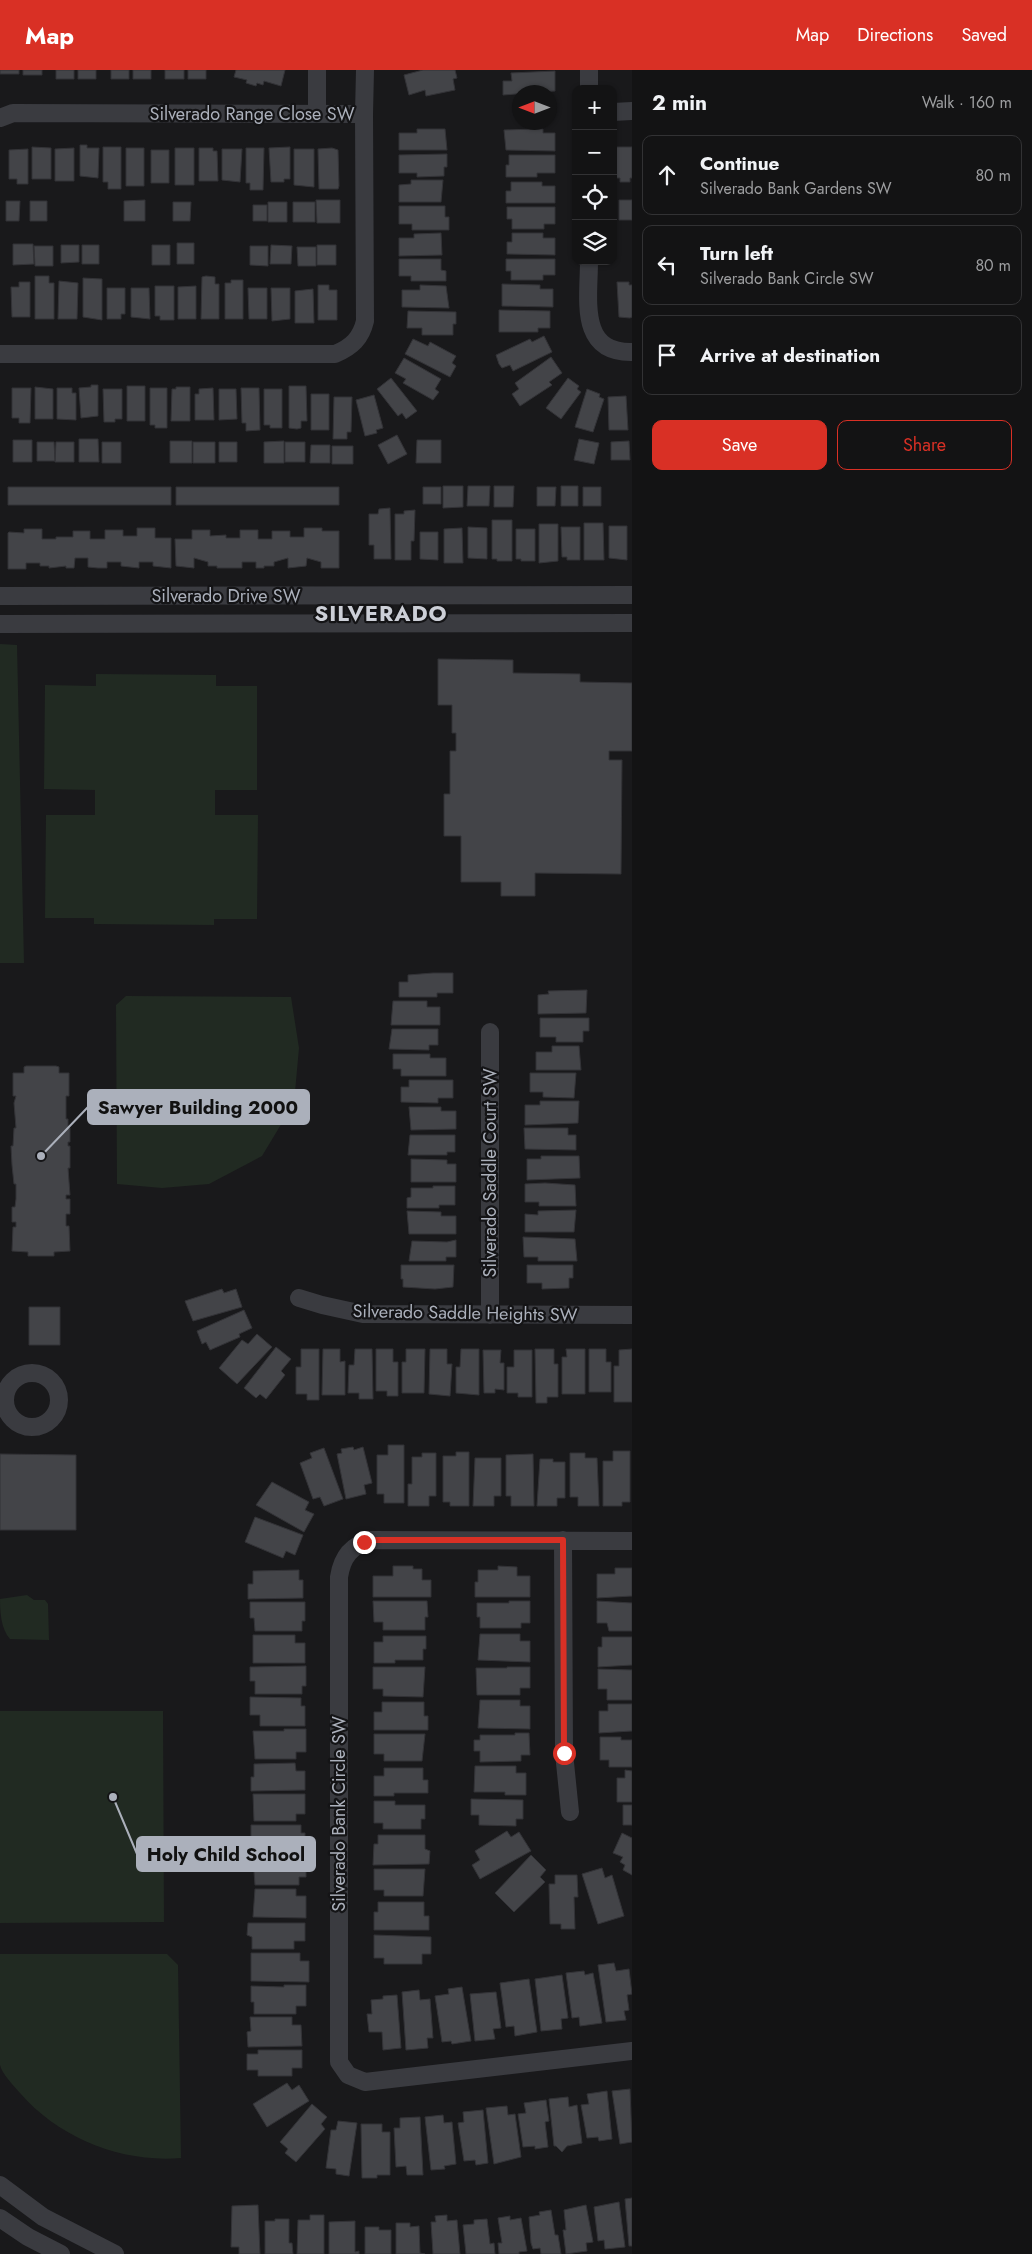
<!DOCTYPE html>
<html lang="en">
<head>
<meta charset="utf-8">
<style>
  body { margin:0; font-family:Jost,sans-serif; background:#202022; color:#f1f3f6 }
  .controls { position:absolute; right:15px; top:15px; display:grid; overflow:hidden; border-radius:10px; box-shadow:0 1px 4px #0004 }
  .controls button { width:45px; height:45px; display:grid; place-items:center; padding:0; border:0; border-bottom:1px solid #323234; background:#131314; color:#f1f3f6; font:25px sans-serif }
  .compass { position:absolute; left:512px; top:15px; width:45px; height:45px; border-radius:50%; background:#131314; box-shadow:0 1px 4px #0004; rotate:270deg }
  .stop { position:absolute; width:15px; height:15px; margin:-11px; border:4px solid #d93025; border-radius:50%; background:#fff }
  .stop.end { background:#d93025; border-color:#fff; box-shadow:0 1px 5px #0008 }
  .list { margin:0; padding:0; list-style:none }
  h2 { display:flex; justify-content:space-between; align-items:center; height:65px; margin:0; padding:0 20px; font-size:21px }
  h2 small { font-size:16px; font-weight:400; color:#9d9ea0 }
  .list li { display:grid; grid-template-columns:32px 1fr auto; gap:15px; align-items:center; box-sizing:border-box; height:80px; margin:0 10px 10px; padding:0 10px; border:1px solid #323234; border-radius:10px }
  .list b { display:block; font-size:19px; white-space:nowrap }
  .list p { margin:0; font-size:16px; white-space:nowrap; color:#9d9ea0 }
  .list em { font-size:16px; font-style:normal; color:#9d9ea0 }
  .actions { display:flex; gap:10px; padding:15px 20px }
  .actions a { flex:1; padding:11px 0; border:1px solid #d93025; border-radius:10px; text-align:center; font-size:18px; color:#d93025 }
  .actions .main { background:#d93025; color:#fff }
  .icon { flex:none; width:28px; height:28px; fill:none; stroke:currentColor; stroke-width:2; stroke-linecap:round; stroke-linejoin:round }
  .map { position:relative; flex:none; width:632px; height:2184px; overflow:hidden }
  header { display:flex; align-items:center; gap:30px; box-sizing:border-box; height:70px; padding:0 25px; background:#d93025; color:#fff }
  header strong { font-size:24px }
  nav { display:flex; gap:28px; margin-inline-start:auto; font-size:18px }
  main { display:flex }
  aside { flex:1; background:#131314 }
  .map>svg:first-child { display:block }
  .green { fill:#212a22 }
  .building { fill:#434448; stroke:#333337 }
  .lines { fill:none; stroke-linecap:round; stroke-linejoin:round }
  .minor { stroke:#3a3b40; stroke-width:18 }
  .route { stroke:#d93025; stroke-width:6 }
  .labels { text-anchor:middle; stroke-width:4.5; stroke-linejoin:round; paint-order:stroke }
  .street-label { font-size:18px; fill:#abb0bb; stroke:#141416 }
  .district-label { font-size:22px; font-weight:bold; letter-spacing:1px; fill:#cccfd7; stroke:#141416 }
  .leader { fill:none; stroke:#abb0bb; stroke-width:2 }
  .callout-dot { fill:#abb0bb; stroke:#141416; stroke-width:2 }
  .callout { fill:#abb0bb; stroke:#abb0bb; stroke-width:2 }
  .callout-label { font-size:19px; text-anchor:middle; font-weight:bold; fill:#111 }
</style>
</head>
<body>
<header>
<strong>Map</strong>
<nav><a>Map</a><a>Directions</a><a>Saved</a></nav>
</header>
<main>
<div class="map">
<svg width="632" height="2184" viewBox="0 0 632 2184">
  <rect width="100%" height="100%" fill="#19191b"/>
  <path class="green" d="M0 574 17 575 24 893H0Z
    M96 604 216 605V616H257V720H215V745H258L257 849H214V855L94 854V848H45L46 745H95V720L44 719 45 615 96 616Z
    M126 926 291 927 299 978 294 1033 262 1086 209 1114 162 1118 117 1114 116 935Z
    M27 1525 34 1530H45L48 1534 49 1570 10 1569C1 1559 0 1542 0 1529Z
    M0 1641H163L164 1852 0 1853Z
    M0 1884H167L178 1895 181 2088C121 2093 59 2068 20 2023 14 2016 2 2004 0 1995 0 1986 0 1974 0 1964 0 1938 0 1911 0 1884Z"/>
  <path class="building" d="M0 0H19V4H0Z
    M23 0H42V5H23Z
    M56 0H74V9H56Z
    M78 0H96V9H78Z
    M111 0H129V9H111Z
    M133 0H151V9H133Z
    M165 0H184V9H165Z
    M188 0H206V9H188Z
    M236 0H285L281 16 264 11 263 15 257 13 256 16 246 13 247 10 234 7Z
    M423 0H455L457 8 453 9 455 20 426 26 425 20 409 25 404 5Z
    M555 1V21L503 25V11H512L511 3Z
    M417 59H445L447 80H399V63H417Z
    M537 59H543V63H555V81L506 80 504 60Z
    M80 75H87V78H99L98 108 80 106Z
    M32 77 51 78V109H32Z
    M103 77H121V119H108V112H103Z
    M290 77V109H284V112H271L269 78Z
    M616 77H632V108H630V112H620V108H616Z
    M74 78V111H55V79Z
    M126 78H144V116H126Z
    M175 78H194V115H175Z
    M199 78H213V81H217L218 111H199Z
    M246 78H264L263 120H250V113H246Z
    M332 78 338 80 339 116 338 119H319L318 79Z
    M28 79V114H17V109H9V80Z
    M222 79H242L240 112 222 110Z
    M294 79H314V117L294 115Z
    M151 80H169V113H151Z
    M447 84V97H444V106L417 107V103H399V85Z
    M509 85H555V103H537V107H506V95H509Z
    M411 110H443L441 132H399V115L411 114Z
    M511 112H542V116H555V133H506V121H511Z
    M145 130V151H124V131Z
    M316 130H340V153H317Z
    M619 130H632V150H619Z
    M6 131H20L19 151H6Z
    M30 131H47V151H30Z
    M173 132H191L190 151H173Z
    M268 132H287V152H268Z
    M293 132H315V152H293Z
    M253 135H267V151H253Z
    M399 136H445V147H449V160H412V154H399Z
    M507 137H555V154H544V159H512V149H507Z
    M441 163 442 185 399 186V168H414V164Z
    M512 163H543V168H555V185L507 184V172H512Z
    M177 173H194V194H177Z
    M13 174H33L34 194 13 195Z
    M61 175H79V192L61 193Z
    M82 175H99V194H82Z
    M152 175H170V195H152Z
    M271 175 292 176 291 194H270Z
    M317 175H336V195H317Z
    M34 176H53V196H35Z
    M250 176H268V196L250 195Z
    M297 177H316V196H298Z
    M399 189H441V200L446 201V211H411V206H399Z
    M506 189H555V205H543V210H511V201H506Z
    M35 206H49V213H54V249H35Z
    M206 206 215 207V214H219V249H201L202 207Z
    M83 208 102 209V250L83 247Z
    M231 210H243V249H225V213H231Z
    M59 211 78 213 77 249H58Z
    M19 212H30V247H12L11 217H19Z
    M617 212H629V215H632V247L630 248 619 247Z
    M502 214 540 215V219H553V237L502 236Z
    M318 215H329V220H337V250H318Z
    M420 215 446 216 449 238 402 237V220H420Z
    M155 216H174V250H160V246H155Z
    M196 216V249H178V217Z
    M107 218H125V244H121V249H107Z
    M131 218H149L150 249 131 247Z
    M248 218H267V249H249Z
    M271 218H290V249L272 251Z
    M313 219 314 253H295V221Z
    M499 240 550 241V258H538V262H499Z
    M408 241 456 242V254H453V265H422V258H407Z
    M544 266 552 282 513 301 510 295 502 298 499 294 496 285 530 269 532 272Z
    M413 269 428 276 430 272 456 286 452 293 456 296 450 307 405 284Z
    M551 287 562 303 549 312 552 315 520 336 512 324 519 319 515 313Z
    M404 288 441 309 435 319 439 322 433 330 403 313 406 309 395 303Z
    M391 308 417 341 406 349 402 343 398 346 377 319Z
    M568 308 579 316 577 319 581 322 561 349 546 338Z
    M91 315H98V346L81 348 79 318 91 317Z
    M127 316H145V351H127Z
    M289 316H306L307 351H301V358L297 359 289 358Z
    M35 317 53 319V349H35Z
    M176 317H190V351H171L172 319H176Z
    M12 318H31L30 353H19V348H12Z
    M57 318H72V323H76V350L57 349Z
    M150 318H167V358H155V355H150Z
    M213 318 214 350H195V324H199V319Z
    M241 318H259L260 360 246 361V353H242Z
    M103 319H122V349H115V352H104Z
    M219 319H236L237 349 219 350Z
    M264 319H282V358H270V355H264Z
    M587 319 600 324 599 327 604 329 593 362 575 357Z
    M311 324H329V360H311Z
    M374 325 383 358 376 360 377 363 365 366 356 330Z
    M626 326 628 360H609L608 327Z
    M334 327H352L351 362H347V369H333Z
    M397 365 407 384 388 394 378 375Z
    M79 369H98L99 392H79Z
    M579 369 599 373 594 394 574 390Z
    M13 370H32V392H13Z
    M417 370H441V393H416Z
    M170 371H192V393H170Z
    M284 371V393H264V372Z
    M629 371 630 390H611V372Z
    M37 372H54L55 391H37Z
    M56 372H74V392H55Z
    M102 372H121V393H102Z
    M193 372H215V393H193Z
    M219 372H237V392H219Z
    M285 372H305V392H285Z
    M311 375H330V393H310Z
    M332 376H353V394H332Z
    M443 416H463V437L443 438Z
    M468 416H490L489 436H467Z
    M494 416H514L513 437H494Z
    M561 416H578V436H561Z
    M8 417H171V435H8Z
    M176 417H339V435H176Z
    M423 417H441V434H423Z
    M537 417H556L555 436H537Z
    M583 417H601V436H583Z
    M390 438 391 489H374V475H369V444H378L379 439Z
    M415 440 414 471H411V490H395V444H404V441Z
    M492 450H512V491H497V489H492Z
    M584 453H603L604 490H584Z
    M539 454H558V491L539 493Z
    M609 456H627V490L609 488Z
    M468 457 487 458V489L468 488Z
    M561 457H580V490H567V487H562Z
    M137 458H155V468H171V498L153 496V492H139V498L121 496V492H107V498H98L88 497V488H75L74 498H66V496L49 498V496H40V493H26V499H8V463L9 462 24 463V459H42V469H56V467H73V461H90V469H105V460H123V466H137Z
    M304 458H322V461H339V498H321V492L307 488 306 496 288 498V488L274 492V496H264V498H256V492H242V498H217V496H208V492L194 488V498L176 496 175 469H192V460H210V466L226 465V468H240V460H258V469H272V461H290V467H304Z
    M462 458 463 493H444V459Z
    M516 459H535V491H521V489H516Z
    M420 462H438V490L420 489Z
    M438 589 513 590V603L580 604V612L632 613V681H609V690H622L621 804 535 803V826H501V812H461V766H444V724H450V681H456V663H452V635H438Z
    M433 903H453V923H437V927H399V912H408V905Z
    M587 920 586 943 538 944V925L549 924 548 921Z
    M393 931H427V937H440V955H391Z
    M540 948H589V961H583V972H556V967H540Z
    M392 959H438V975H429V980L389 979Z
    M552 976H579L581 1000H536V982H552Z
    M393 984H430V988H446V1006H401V999H393Z
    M26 996H56L59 997V1003H69V1026H66V1049H68V1058H70V1072H68V1076H70V1098H68L70 1125H66V1129H70V1144H66V1156H69L70 1181 54 1182V1186H28V1182L12 1181 13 1157H16V1152H12V1137H15L16 1129V1114H14L12 1095 11 1076H13L14 1058H16L14 1033 16 1026H13V1003H24V997Z
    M530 1003H576L574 1028 543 1027V1022H530Z
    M409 1010H453V1028H438V1033L401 1032V1017H409Z
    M540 1031H579L578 1053 525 1055V1035H540Z
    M409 1037H441V1041H456V1059L411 1060Z
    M524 1058H568V1065H576V1080L525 1079Z
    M410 1065H455V1082H447V1085H408Z
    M541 1086H579L580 1108 527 1110V1089H541Z
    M411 1089 447 1090V1094H456V1112H411Z
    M545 1113 575 1115 576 1136H539V1132H525V1114Z
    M433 1116H455V1135H439V1138H407V1128L411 1127V1118H433Z
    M576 1140 574 1162H525V1144L538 1145V1141Z
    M407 1141 441 1142V1146H456V1164H409Z
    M523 1167 575 1169 577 1191H538V1187H524Z
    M456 1170V1187H446V1191H409L412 1171 447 1172Z
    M401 1195H454L453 1217 435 1219 403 1217V1209H401Z
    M527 1195H573V1208H569V1218L542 1219V1213H527Z
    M222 1219 224 1223 236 1219 242 1237 193 1251 185 1231Z
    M29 1237H60V1275H29Z
    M244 1240 252 1258 239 1264 240 1267 210 1280 206 1272 202 1274 197 1261Z
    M257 1264 272 1277 237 1314 219 1298 242 1270 248 1274Z
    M276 1277 291 1289 281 1301 285 1305 266 1329 260 1324 256 1328 244 1318Z
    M301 1279H319V1330H307V1324H296V1297H301Z
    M323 1279H340V1292L345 1291V1325H322Z
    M355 1279H372L373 1329H359V1323H348L349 1295H354Z
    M376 1279H393V1292H398V1326H387V1321H376Z
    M406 1279H425L424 1323H402V1292H406Z
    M430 1279H447V1294H452L450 1326 429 1324Z
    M461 1279H479V1325L456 1323V1297H460Z
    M535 1279H554V1294H558V1327H547V1333H536Z
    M566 1279H585V1324H562V1287H567Z
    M589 1279H606V1292H611V1322H589Z
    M632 1279V1332H614V1296H619V1280Z
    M483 1280H501L500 1293H504V1320L495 1319V1323H484Z
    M514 1280H532V1327H518V1323H507V1297H514Z
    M388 1375H404V1433H384V1424H377V1385H388Z
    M353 1377 354 1380 363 1377 372 1413 364 1415 366 1424 346 1429 337 1384 342 1383 341 1379Z
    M324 1378 343 1429 324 1436 320 1427 313 1429 300 1393 312 1388 310 1383Z
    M613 1381H630V1432H622V1436H603V1391H613Z
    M456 1382H469V1436H450V1432H443V1386H456Z
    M422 1383H436V1426H429V1436H408V1414H412V1387H422Z
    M570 1383H585V1388H597L599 1436H578V1427H570Z
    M0 1384 76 1385V1460H0Z
    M533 1384 534 1436H511V1426H506V1385Z
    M475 1388H501V1426H494V1436H473Z
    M540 1389H553V1392H565V1428H557V1436H537Z
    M272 1412 309 1432 305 1440 314 1444 304 1462 256 1435Z
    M255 1447 303 1465 295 1485 286 1481 283 1488 245 1472Z
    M393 1496H413V1499H422V1510H431V1527H373V1506H393Z
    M498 1496 517 1497V1506H530V1527H475V1512H478V1500H498Z
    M615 1498H632V1526L597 1528V1504H615Z
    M299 1500V1510H303V1528L248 1529V1514H253V1501Z
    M373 1531H427L428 1547H425V1560H383V1552H374Z
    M509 1531H530V1553H521V1558H480V1547H477V1533H509Z
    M597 1531 632 1533V1561H609L607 1553H597Z
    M250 1532H305V1551H302V1561H255L254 1548H250Z
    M480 1564H520V1571H530V1592L478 1590Z
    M253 1565H295V1573H305V1593H253Z
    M383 1566H426V1579H423V1590H395V1593H374V1572H383Z
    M602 1567H632V1595L598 1597V1577H602Z
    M306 1596V1616H302V1624H255V1611H250V1597Z
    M373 1597H425L423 1627 383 1626V1619H373Z
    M507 1597H530V1618H520V1625H477L476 1598H507Z
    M598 1599 632 1600V1630H607V1619H598Z
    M250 1627 301 1628V1636H305V1656H260V1645H250Z
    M480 1630H520V1636H530V1659L478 1658Z
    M382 1632H424V1646H428V1660H374V1642H382Z
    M608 1634H632V1661L599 1663V1641H608Z
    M284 1659H306V1682H296V1689H255L253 1661H284Z
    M515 1663H529L530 1685H521V1691L480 1692V1681H474V1670H480V1665H515Z
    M374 1664H425L422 1691H384V1684H374Z
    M600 1667H621V1670H632V1697H609V1690H600Z
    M295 1693 296 1701H305V1720L251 1721V1707H254V1694Z
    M475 1696H516V1703H526V1725H505V1722H474Z
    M384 1698H423V1710H428V1723H394V1726H374V1706H384Z
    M625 1700 632 1701V1732H617V1708H625Z
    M253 1724H305V1744H296V1751H254Z
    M471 1729 523 1730V1749H516V1756L479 1755V1745H471Z
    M374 1731H395V1735H425V1749H421V1759H383V1753H374Z
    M623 1735H632V1755H623Z
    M251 1755H301V1763H305V1783L260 1782V1772H251Z
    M507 1761 511 1767 519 1762 531 1781 480 1809 472 1795 480 1790 475 1781Z
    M622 1763 632 1768V1805L623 1800 625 1795 620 1792 623 1787 613 1783Z
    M378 1765H425V1779L430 1781 429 1794 373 1795 374 1774H378Z
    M531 1785 546 1800 540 1807 545 1812 514 1842 495 1823Z
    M306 1787V1807H299V1815H255L253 1788Z
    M602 1798 605 1808 612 1805 624 1846 598 1854 582 1804Z
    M374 1799H425L423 1826H384V1820H374Z
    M555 1805H577L578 1827H574L575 1859H561V1854H550L549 1814H555Z
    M255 1819H296V1826H306V1848L253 1847Z
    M378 1832H424V1846H429V1860H374V1842H378Z
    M248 1853H305V1871H294V1879H252V1867L247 1865Z
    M374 1865 431 1867V1884H422V1894H384V1888H374Z
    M251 1883H300V1891H309V1912L251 1911Z
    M614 1893 616 1901 629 1899 632 1924 627 1925 629 1940 624 1941 626 1950 606 1952 598 1895Z
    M584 1901 585 1905 593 1903 602 1953 580 1956 579 1947 572 1948 566 1903Z
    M562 1905 568 1948 561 1949 562 1959 541 1961 535 1909Z
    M529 1909 537 1962 515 1966 514 1956 506 1957 500 1913Z
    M284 1915H306V1936H296V1944H254V1932H251V1916L284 1917Z
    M462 1917 471 1971 452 1974 451 1971 442 1972 435 1926 449 1924 448 1919Z
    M419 1920 420 1930 430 1929 433 1968H427L428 1978 406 1980 402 1922Z
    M496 1922 501 1958 493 1959 495 1969 475 1971 470 1924Z
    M397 1925 401 1978 383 1980 382 1962H369L367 1944H372L371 1930 383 1929V1926Z
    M250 1947H292V1955H301L302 1976 248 1977 247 1962 251 1961Z
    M258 1980H302V1998H292V2006H258V2000H247V1984H258Z
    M287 2013 292 2020 299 2015 309 2031 267 2057 253 2034Z
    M630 2019 632 2072 620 2074 612 2021Z
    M607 2021 612 2069 599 2071 598 2067 587 2068 581 2035 589 2034 587 2024Z
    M568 2027 569 2037 577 2035 582 2073 567 2076 562 2082 556 2076H554L549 2029Z
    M546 2030 549 2051 545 2052 548 2077 535 2079V2076L523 2077 518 2044 526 2043 524 2033Z
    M312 2034 327 2047 321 2054 325 2059 296 2092 285 2083 288 2079 280 2072Z
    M507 2036 508 2045 515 2044 521 2087 494 2094 486 2038Z
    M483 2040 488 2093 476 2095 475 2090 464 2091 458 2053 464 2052 463 2042Z
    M443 2045 444 2053 452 2052 456 2094 444 2096 445 2099 431 2100 425 2047Z
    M420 2047 423 2105H407L406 2096 396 2097 394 2058H400V2048Z
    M338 2051 357 2053 349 2106 336 2104V2099L326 2098 331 2060H336Z
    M361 2054H382V2062H390V2105H377V2108H362Z
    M632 2128V2176H629L625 2129Z
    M619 2132 625 2177 605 2179 604 2170 598 2171 594 2137Z
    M258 2135 260 2184H239V2177H231L232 2136Z
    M586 2135 593 2172 586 2173 587 2181 566 2184 563 2160H566L564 2140Z
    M551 2140 555 2165H558L561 2184H541L540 2178 533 2179 531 2173 529 2147 540 2145 539 2142Z
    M310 2145H324V2184H297L298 2150H310Z
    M447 2145V2151L457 2150 460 2184H433L431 2152H436L435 2146Z
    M510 2146V2150L521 2148 527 2181 519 2182V2184H499L498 2173H502L498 2148Z
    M275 2149H289V2173H292L293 2184H265V2151H275Z
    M487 2149 490 2174 494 2173 495 2184H466L463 2155 474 2154V2150Z
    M355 2151V2182L359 2181V2184H329V2152Z
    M396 2153H410V2157L419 2156 420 2183 425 2184H396Z
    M365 2157H379V2160H391V2184H365Z"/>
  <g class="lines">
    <path class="minor" d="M589 0V19
      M613 42 632 41
      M317 43V0
      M364 44 365 0
      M0 48 13 43 364 44 365 251C361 268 352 277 335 284H0
      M589 191C589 229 578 283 632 282
      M0 526 632 525
      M0 554 632 553
      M490 962V1245
      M299 1228 322 1235 363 1244 632 1245
      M5 1330a27 27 0 1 1 54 0a27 27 0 1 1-54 0Z
      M563 1470 564 1683 570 1742
      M632 1471 371 1470C351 1475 342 1487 339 1507V1992L348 2005 365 2012 632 1981
      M0 2115 43 2147 115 2184
      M0 2148 28 2167 61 2184"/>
  </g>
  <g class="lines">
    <path class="route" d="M364 1472 371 1470H563L564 1683"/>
  </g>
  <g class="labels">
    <g class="street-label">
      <text x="252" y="50">Silverado Range Close SW</text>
      <text x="226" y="532">Silverado Drive SW</text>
      <text transform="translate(490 1103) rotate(-90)" y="6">Silverado Saddle Court SW</text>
      <text transform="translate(465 1243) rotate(1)" y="6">Silverado Saddle Heights SW</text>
      <text transform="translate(339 1744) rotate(-90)" y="6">Silverado Bank Circle SW</text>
    </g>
    <g class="district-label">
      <text x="381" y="551">SILVERADO</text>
    </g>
  </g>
  <path class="leader" d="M41 1086L88 1037M113 1727L137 1784"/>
  <g class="callout-dot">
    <circle cx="41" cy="1086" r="5"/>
    <circle cx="113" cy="1727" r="5"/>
  </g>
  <g class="callout">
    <rect x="88" y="1020" width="221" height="34" rx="5"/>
    <rect x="137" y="1767" width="178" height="34" rx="5"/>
  </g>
  <g class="callout-label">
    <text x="198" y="1044">Sawyer Building 2000</text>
    <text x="226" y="1791">Holy Child School</text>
  </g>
</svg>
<div class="controls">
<button>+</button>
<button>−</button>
<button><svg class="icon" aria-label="locate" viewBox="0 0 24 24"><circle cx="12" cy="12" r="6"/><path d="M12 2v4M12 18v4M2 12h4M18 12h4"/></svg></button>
<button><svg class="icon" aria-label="layers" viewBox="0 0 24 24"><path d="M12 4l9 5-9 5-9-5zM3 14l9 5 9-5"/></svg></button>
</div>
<svg class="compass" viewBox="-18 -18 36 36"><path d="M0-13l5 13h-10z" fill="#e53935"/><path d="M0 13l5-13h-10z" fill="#9d9ea0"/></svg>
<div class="stop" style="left:564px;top:1683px"></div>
<div class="stop end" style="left:364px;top:1472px"></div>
</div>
<aside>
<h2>2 min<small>Walk · 160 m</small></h2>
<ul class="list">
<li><svg class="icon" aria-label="ahead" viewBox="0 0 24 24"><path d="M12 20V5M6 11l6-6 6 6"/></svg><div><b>Continue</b><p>Silverado Bank Gardens SW</p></div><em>80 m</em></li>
<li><svg class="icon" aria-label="left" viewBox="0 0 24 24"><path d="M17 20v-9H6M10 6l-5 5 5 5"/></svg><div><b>Turn left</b><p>Silverado Bank Circle SW</p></div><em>80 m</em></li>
<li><svg class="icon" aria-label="arrive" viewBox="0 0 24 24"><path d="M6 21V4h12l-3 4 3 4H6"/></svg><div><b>Arrive at destination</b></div></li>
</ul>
<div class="actions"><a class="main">Save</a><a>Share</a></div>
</aside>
</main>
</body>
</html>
